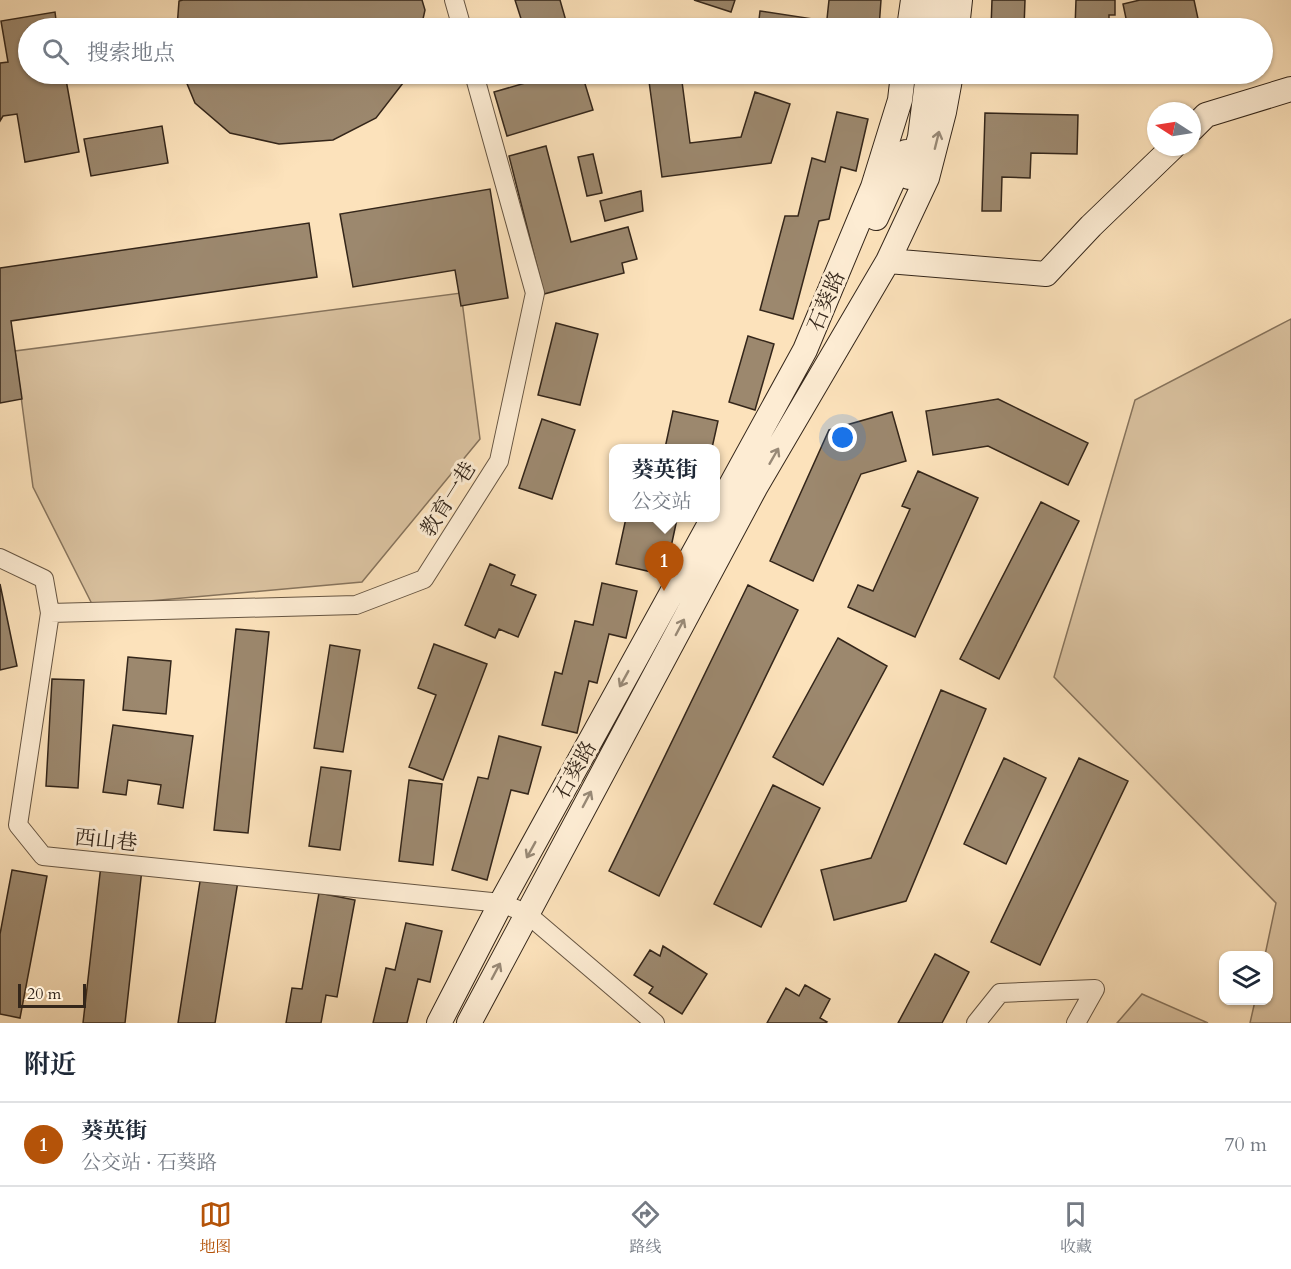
<!DOCTYPE html>
<html lang="zh">
<head>
<meta charset="utf-8">
<style>
  body { margin:0; font-family:Cardo,"Noto Serif SC",serif; background:#f6f6f7; color:#1f2937 }
  .controls { position:absolute; right:18px; bottom:18px; display:grid; overflow:hidden; border-radius:12px; box-shadow:0 2px 4px #0004 }
  .controls button { width:54px; height:54px; display:grid; place-items:center; padding:0; border:0; border-bottom:2px solid #e0e1e3; background:#fff; color:#1f2937; font:30px sans-serif }
  .compass { position:absolute; left:1147px; top:102px; width:54px; height:54px; border-radius:50%; background:#fff; box-shadow:0 2px 4px #0004; rotate:282deg }
  .scale { position:absolute; left:18px; bottom:15px; width:68px; box-sizing:border-box; padding-left:6px; border:3px solid #34261a; border-top:0; font-size:16px; line-height:21px; white-space:nowrap; color:#34261a; -webkit-text-stroke:4px #fdecd3; paint-order:stroke }
  .you { position:absolute; left:843px; top:438px; width:21px; height:21px; margin:-15px; border:4px solid #fff; border-radius:50%; background:#1a73e8; box-shadow:0 0 0 9px #1a73e833 }
  .badge { display:grid; place-items:center; width:39px; height:39px; border-radius:50%; background:#b45309; color:#fff; font-size:20px; font-weight:700 }
  .pin { position:absolute; translate:-50% -50px; filter:drop-shadow(0 2px 3px #0008) }
  .pin::after { content:''; position:absolute; top:32px; width:21px; height:18px; background:inherit; clip-path:polygon(0 0,100% 0,50% 100%) }
  .popup { position:absolute; left:609px; top:444px; width:111px; height:78px; box-sizing:border-box; display:grid; place-content:center; border-radius:12px; background:#fff; filter:drop-shadow(0 2px 4px #0005); font-size:20px; white-space:nowrap; color:#747a83 }
  .popup b { font-size:22px; color:#1f2937 }
  .popup::after { content:''; position:absolute; left:50%; top:100%; margin-left:-12px; border:12px solid transparent; border-top-color:#fff }
  .list { margin:0; padding:0; list-style:none }
  h2 { display:flex; justify-content:space-between; align-items:center; height:78px; margin:0; padding:0 24px; font-size:26px }
  h2 small { font-size:20px; font-weight:400; color:#747a83 }
  .list li { display:grid; grid-template-columns:39px 1fr auto; gap:18px; align-items:center; box-sizing:border-box; height:84px; padding:0 24px; border-top:2px solid #e0e1e3 }
  .list b { display:block; font-size:22px; white-space:nowrap }
  .list p { margin:0; font-size:20px; white-space:nowrap; color:#747a83 }
  .list em { font-size:20px; font-style:normal; color:#747a83 }
  .icon { flex:none; width:33px; height:33px; fill:none; stroke:currentColor; stroke-width:2; stroke-linecap:round; stroke-linejoin:round }
  .map { position:relative; flex:none; width:1291px; height:1023px; overflow:hidden }
  .search { position:absolute; background:#fff; box-shadow:0 2px 4px #0004; left:18px; right:18px; top:18px; height:66px; display:flex; align-items:center; gap:15px; box-sizing:border-box; padding:0 21px; border-radius:33px; color:#747a83; font-size:22px }
  .sheet { height:162px; background:#fff }
  nav { display:flex; justify-content:space-around; align-items:center; box-sizing:border-box; height:84px; border-top:2px solid #e0e1e3; background:#fff; font-size:16px; color:#747a83 }
  nav a { display:grid; justify-items:center; gap:3px }
  nav .on { color:#b45309 }
  .map>svg:first-child { display:block }
  .green { fill:#dac2a0; stroke:#87745d; stroke-width:1.5 }
  .building { fill:#9c886e; stroke:#34261a; stroke-width:1.5 }
  .lines { fill:none; stroke-linecap:round; stroke-linejoin:round }
  .street-casing { stroke:#665542; stroke-width:20 }
  .secondary-casing { stroke:#34261a; stroke-width:26 }
  .street { stroke:#fdecd3; stroke-width:18 }
  .secondary { stroke:#fdecd3; stroke-width:24 }
  .oneway { stroke:#988976 }
  .labels { text-anchor:middle; stroke-width:6; stroke-linejoin:round; paint-order:stroke }
  .street-label { font-size:21px; fill:#34261a; stroke:#fdecd3 }
</style>
</head>
<body>
<div class="map">
<svg width="1291" height="1023" viewBox="0 0 1291 1023">
  <rect width="100%" height="100%" fill="#fce2bb"/>
  <filter id="stains"><feTurbulence type="fractalNoise" baseFrequency=".00333" numOctaves="4"/><feColorMatrix values="0 0 0 0 .2 0 0 0 0 .09 0 0 0 0 .02 0 0 0 .5 -.17"/></filter>
  <radialGradient id="worn" r=".72"><stop offset=".6" stop-color="#630" stop-opacity="0"/><stop offset="1" stop-color="#630" stop-opacity=".3"/></radialGradient>
  <path class="green" d="M461 293 480 439 362 582 93 606 33 487 15 351Z
    M1291 319V1023H1250L1255 1001 1268 1000V956L1265 955 1276 903 1054 677 1135 400Z
    M1142 994 1208 1023H1117Z"/>
  <path class="building" d="M183 0H422L425 10 421 28H177L179 1Z
    M515 0H560L568 28H524Z
    M694 0H735L731 12Z
    M829 0H881L879 28H838L839 21 827 19Z
    M992 0H1025L1024 28H991Z
    M1076 0H1115V15H1109V28H1075Z
    M1140 0H1194L1200 28H1128L1123 4Z
    M760 11 820 20 818 28H758Z
    M55 12 57 28H28V74H65L79 152 25 162 17 114 3 116 0 121V63L8 62 1 21Z
    M183 74H410L376 118 333 140 279 144 230 133 195 103Z
    M537 74H582L593 110 507 136 494 92 539 79Z
    M648 74H681L690 143 741 137 755 92 790 104 771 163 662 177Z
    M826 74H874V82L825 77Z
    M837 112 868 119 856 171 841 167 829 219 819 221 793 319 760 310 785 216H798L812 158 825 162Z
    M985 113 1078 115 1077 154 1031 153 1030 178 1002 177 1001 211H982Z
    M162 126 168 163 91 176 84 139Z
    M546 146 571 242 628 227 637 259 622 263 624 273 544 294 509 156Z
    M593 154 602 193 587 196 578 157Z
    M490 189 508 298 461 306 455 270 353 287 340 214Z
    M641 191 643 211 605 221 600 201Z
    M309 223 317 277 11 321 22 399 0 403V268Z
    M556 323 598 334 580 405 538 395Z
    M748 336 774 344 755 410 729 402Z
    M998 399 1088 443 1068 485 988 446 933 455 926 411Z
    M673 411 718 421 712 448H665Z
    M892 412 906 461 861 474 813 581 770 561 829 430Z
    M542 419 575 430 552 499 519 488Z
    M918 471 978 498 915 637 848 607 858 585 873 591 910 509 902 506Z
    M1041 502 1079 521 999 679 960 659Z
    M626 518H687L677 519 665 575 616 564Z
    M490 564 515 575 511 585 536 595 518 637 499 629 495 638 465 625Z
    M602 583 637 591 626 638 609 634 597 683 589 681 577 733 542 725 555 672 562 674 575 621 593 625Z
    M0 584 17 666 0 670Z
    M748 585 798 610 659 896 609 871Z
    M236 629 269 632 248 833 214 830Z
    M838 638 887 666 823 785 773 757Z
    M434 644 487 664 443 780 409 767 436 695 418 688Z
    M330 645 360 650 343 752 314 748Z
    M128 657 171 661 166 714 123 710Z
    M52 679 84 680 78 788 46 786Z
    M941 690 986 709 906 901 834 920 821 870 871 858Z
    M113 725 193 736 183 808 158 804 161 785 128 780 126 795 103 792Z
    M499 736 541 747 528 794 511 790 487 880 452 870 478 777 488 779Z
    M1004 758 1046 778 1006 864 964 844Z
    M1079 758 1128 781 1040 965 991 942Z
    M321 767 351 771 340 850 309 846Z
    M409 780 442 784 433 865 399 861Z
    M773 785 820 808 761 927 714 904Z
    M101 865 142 869 125 1023H83Z
    M12 870 47 876 20 1018 0 1014V934Z
    M201 875 238 881 215 1023H178Z
    M319 893 355 900 337 997 326 995 321 1023H286L292 988 302 989Z
    M406 923 442 931 430 982 418 979 407 1023H373L386 968 395 970Z
    M663 946 707 974 682 1014 649 993 653 987 634 975 650 950 660 956Z
    M935 954 969 972 942 1023H898Z
    M805 985 830 999 820 1018 827 1022 826 1023H767L786 988 799 996Z"/>
  <g class="lines">
    <defs>
      <path id="street" d="M454 0 462 28
        M0 558 44 579 50 613 18 825 43 856 501 903 526 913 655 1023
        M50 613 356 605 424 579 499 461 535 293 474 74
        M976 1023 1000 993 1095 989 1076 1023"/>
      <path id="secondary" d="M909 28 913 0
        M933 28 937 0
        M957 28 960 0
        M1192 129 1206 115 1291 89
        M909 177 920 137 928 74
        M876 218 906 152
        M888 261 1046 274 1091 226 1173 147
        M715 514 805 350 873 187 900 100 903 74
        M439 1023 501 903 713 518
        M469 1023 755 488 888 261 927 178 944 112 951 74"/>
    </defs>
    <use href="#street" class="street-casing"/>
    <use href="#secondary" class="secondary-casing"/>
    <use href="#street" class="street"/>
    <use href="#secondary" class="secondary"/>
  </g>
  <defs><path id="oneway-shaft" d="M-6 0H5M1.5-3L5.5 0L1.5 3" fill="none" stroke-width="1.6" stroke-linecap="round" stroke-linejoin="round" transform="scale(1.5)"/></defs>
  <g class="oneway">
    <use href="#oneway-shaft" transform="translate(937 140) rotate(-76)"/>
    <use href="#oneway-shaft" transform="translate(774 456) rotate(-60)"/>
    <use href="#oneway-shaft" transform="translate(680 627) rotate(-62)"/>
    <use href="#oneway-shaft" transform="translate(624 679) rotate(119)"/>
    <use href="#oneway-shaft" transform="translate(587 799) rotate(-62)"/>
    <use href="#oneway-shaft" transform="translate(531 850) rotate(119)"/>
    <use href="#oneway-shaft" transform="translate(496 971) rotate(-62)"/>
  </g>
  <g class="labels">
    <g class="street-label">
      <text transform="translate(826 301) rotate(-67)" y="7">石葵路</text>
      <text transform="translate(448 499) rotate(-58)" y="7">教育一巷</text>
      <text transform="translate(575 770) rotate(-61)" y="7">石葵路</text>
      <text transform="translate(106 840) rotate(6)" y="7">西山巷</text>
    </g>
  </g>
  <rect width="100%" height="100%" filter="url(#stains)"/>
  <rect width="100%" height="100%" fill="url(#worn)"/>
</svg>
<div class="controls">
<button><svg class="icon" aria-label="layers" viewBox="0 0 24 24"><path d="M12 4l9 5-9 5-9-5zM3 14l9 5 9-5"/></svg></button>
</div>
<svg class="compass" viewBox="-18 -18 36 36"><path d="M0-13l5 13h-10z" fill="#e53935"/><path d="M0 13l5-13h-10z" fill="#747a83"/></svg>
<div class="scale">20 m</div>
<div class="you"></div>
<div class="pin badge" style="left:664px;top:591px">1</div>
<div class="popup"><b>葵英街</b>公交站</div>
<div class="search"><svg class="icon" aria-label="search" viewBox="0 0 24 24"><circle cx="10" cy="10" r="6"/><path d="M15 15l6 6"/></svg>搜索地点</div>
</div>
<section class="sheet">
<h2>附近<small></small></h2>
<ul class="list">
<li><span class="badge">1</span><div><b>葵英街</b><p>公交站 · 石葵路</p></div><em>70 m</em></li>
</ul>
</section>
<nav>
<a class="on"><svg class="icon" aria-label="map" viewBox="0 0 24 24"><path d="M3 6l6-2 6 2 6-2v14l-6 2-6-2-6 2zM9 4v14M15 6v14"/></svg>地图</a>
<a><svg class="icon" aria-label="directions" viewBox="0 0 24 24"><path d="M12 3l9 9-9 9-9-9zM9 14v-3h6M13 9l2 2-2 2"/></svg>路线</a>
<a><svg class="icon" aria-label="saved" viewBox="0 0 24 24"><path d="M7 4h10v16l-5-4-5 4z"/></svg>收藏</a>
</nav>
</body>
</html>
